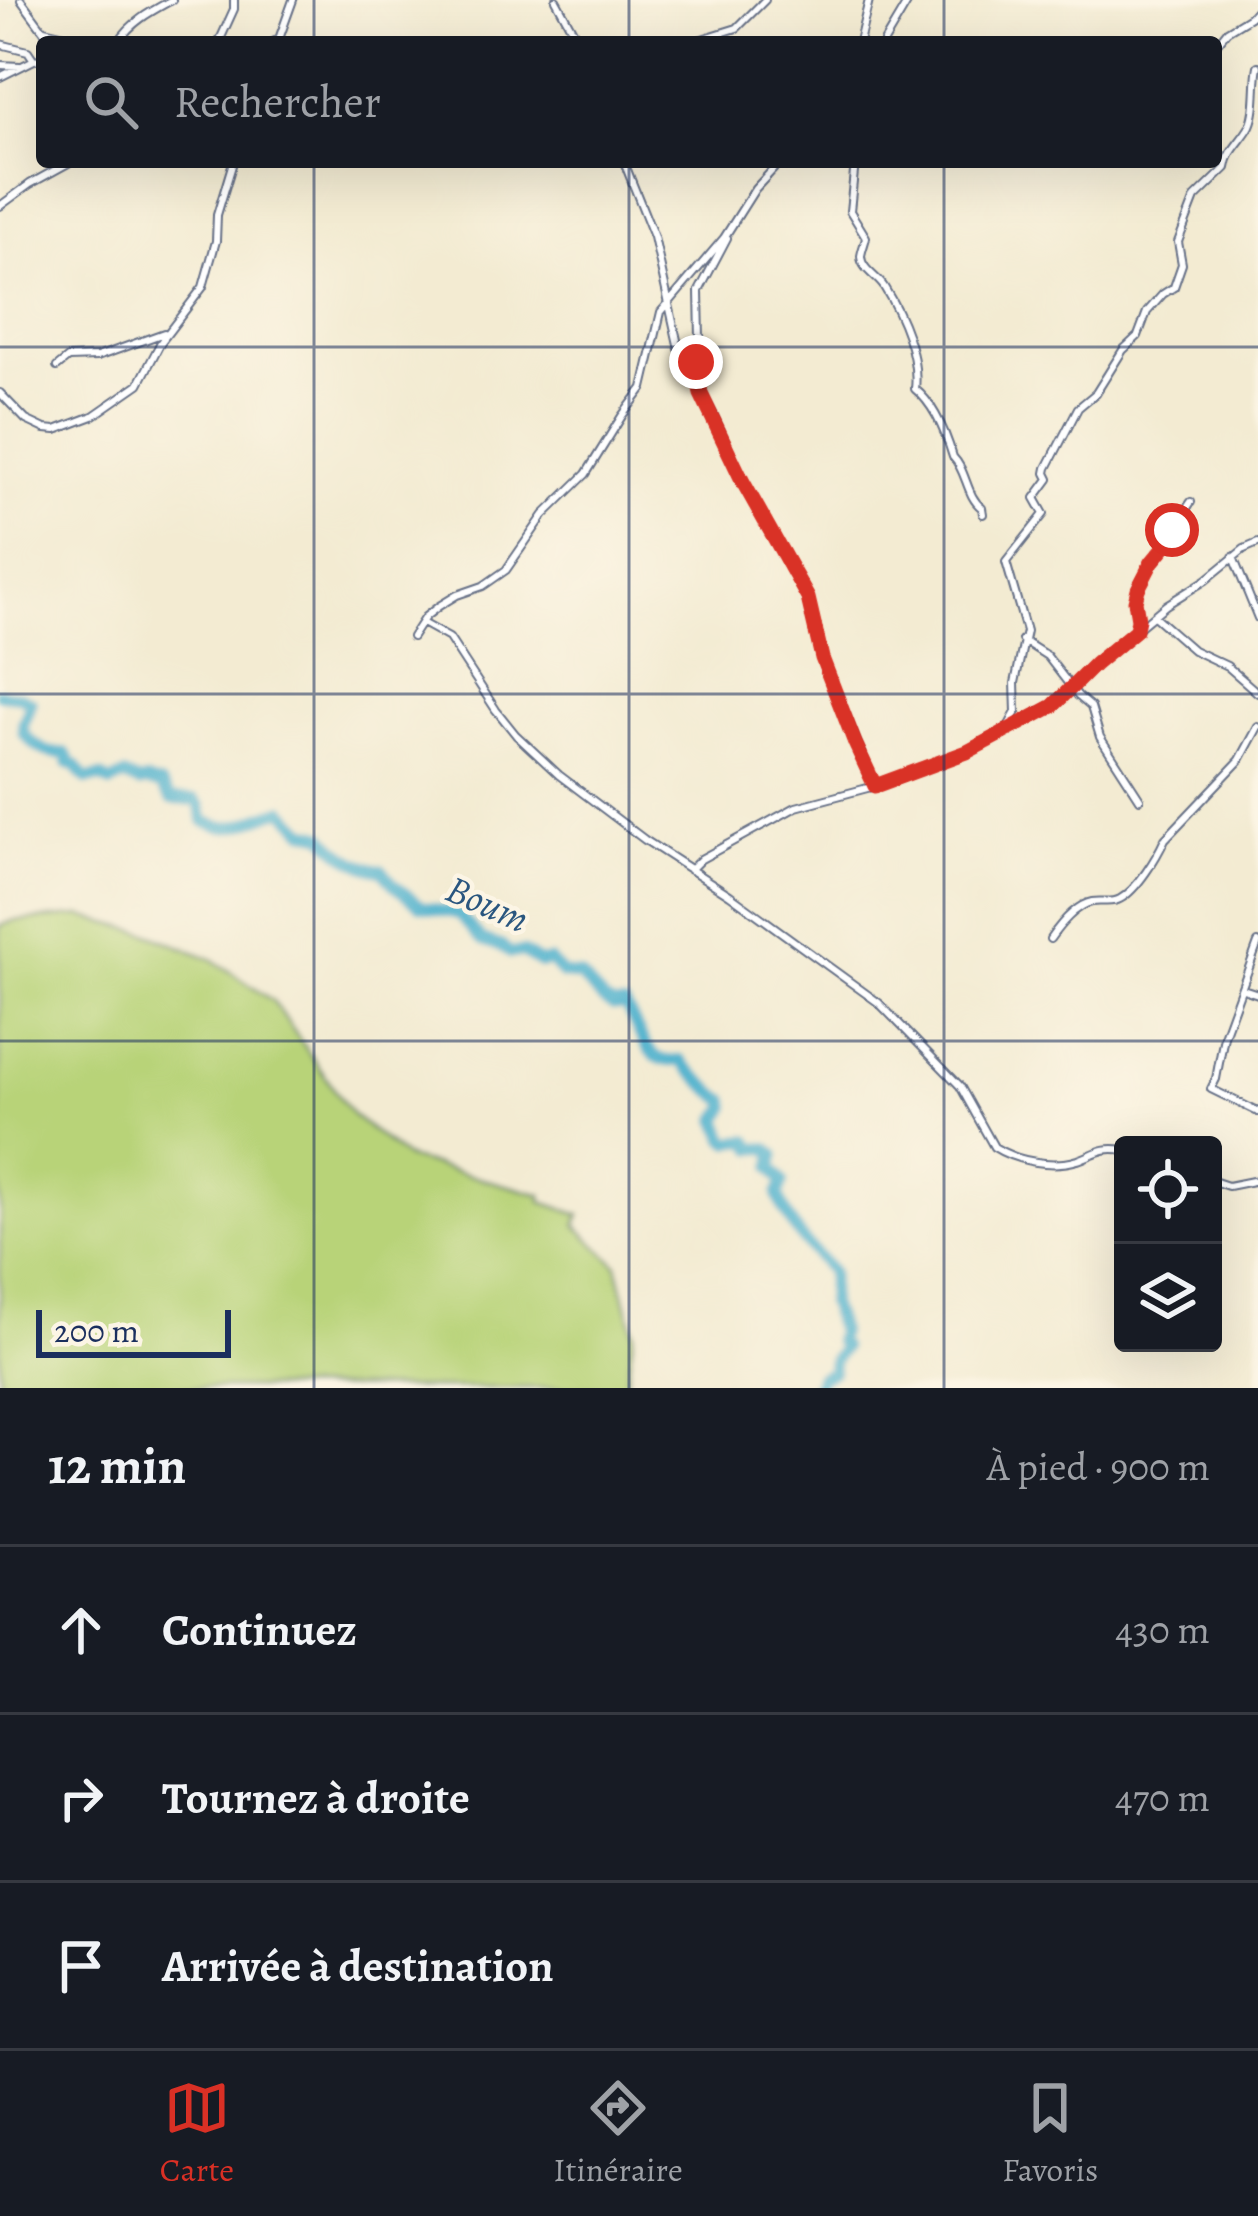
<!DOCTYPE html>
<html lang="fr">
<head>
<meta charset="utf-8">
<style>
  body { margin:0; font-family:Alegreya,serif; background:#20242c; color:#f1f3f6 }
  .controls { position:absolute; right:36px; bottom:36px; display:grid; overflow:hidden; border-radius:12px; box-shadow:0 12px 48px #0002 }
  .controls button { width:108px; height:108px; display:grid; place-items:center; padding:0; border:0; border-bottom:3px solid #363941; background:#171b24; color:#f1f3f6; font:60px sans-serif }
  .scale { position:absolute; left:36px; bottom:30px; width:195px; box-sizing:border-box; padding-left:12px; border:6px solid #1b2f5e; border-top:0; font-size:33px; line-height:42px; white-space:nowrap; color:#1b2f5e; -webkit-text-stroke:9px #fcf5e5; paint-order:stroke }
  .stop { position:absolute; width:36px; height:36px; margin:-27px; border:9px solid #d93025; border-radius:50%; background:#fff }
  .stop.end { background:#d93025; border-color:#fff; box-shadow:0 3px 12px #0008 }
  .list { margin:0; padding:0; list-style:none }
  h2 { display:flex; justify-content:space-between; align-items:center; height:156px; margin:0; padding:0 48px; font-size:51px }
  h2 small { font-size:39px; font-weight:400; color:#9ea1a6 }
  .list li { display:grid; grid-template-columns:78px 1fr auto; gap:36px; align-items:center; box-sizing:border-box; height:168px; padding:0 48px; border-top:3px solid #363941 }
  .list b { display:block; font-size:45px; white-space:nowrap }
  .list em { font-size:39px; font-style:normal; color:#9ea1a6 }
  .icon { flex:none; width:66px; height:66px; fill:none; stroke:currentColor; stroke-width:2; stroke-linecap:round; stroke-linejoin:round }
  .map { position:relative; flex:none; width:1258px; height:1388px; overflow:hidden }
  .search { position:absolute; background:#171b24; box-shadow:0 12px 48px #0002; left:36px; right:36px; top:36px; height:132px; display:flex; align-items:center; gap:30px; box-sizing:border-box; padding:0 42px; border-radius:12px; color:#9ea1a6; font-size:45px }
  .sheet { height:660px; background:#171b24 }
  nav { display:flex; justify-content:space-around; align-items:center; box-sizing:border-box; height:168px; border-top:3px solid #363941; background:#171b24; font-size:33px; color:#9ea1a6 }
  nav a { display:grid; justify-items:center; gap:6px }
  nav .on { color:#d93025 }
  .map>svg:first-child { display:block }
  .green { fill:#b8d378; stroke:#6a816b; stroke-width:3 }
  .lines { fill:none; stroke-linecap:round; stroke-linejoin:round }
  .river { stroke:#4eb1cd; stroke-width:12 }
  .minor-casing { stroke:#677187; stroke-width:10 }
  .minor { stroke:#fff; stroke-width:6 }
  .route { stroke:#d93025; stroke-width:15 }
  .grid { fill:none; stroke:#1b2f5e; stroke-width:3; stroke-opacity:0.55 }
  .labels { text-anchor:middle; stroke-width:9; stroke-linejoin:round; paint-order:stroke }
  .water-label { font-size:39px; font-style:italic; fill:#2a567f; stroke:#fcf5e5 }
</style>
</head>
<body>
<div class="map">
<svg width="1258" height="1388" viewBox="0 0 1258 1388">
  <rect width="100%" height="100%" fill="#fcf5e5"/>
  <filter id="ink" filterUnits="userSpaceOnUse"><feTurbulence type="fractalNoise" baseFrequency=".00833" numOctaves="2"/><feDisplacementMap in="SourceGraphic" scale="24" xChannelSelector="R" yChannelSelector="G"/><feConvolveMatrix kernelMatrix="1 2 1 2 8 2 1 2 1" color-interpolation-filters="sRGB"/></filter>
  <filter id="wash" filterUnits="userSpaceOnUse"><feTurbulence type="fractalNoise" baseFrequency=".004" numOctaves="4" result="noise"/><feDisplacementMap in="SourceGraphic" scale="48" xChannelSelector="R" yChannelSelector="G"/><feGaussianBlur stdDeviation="2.7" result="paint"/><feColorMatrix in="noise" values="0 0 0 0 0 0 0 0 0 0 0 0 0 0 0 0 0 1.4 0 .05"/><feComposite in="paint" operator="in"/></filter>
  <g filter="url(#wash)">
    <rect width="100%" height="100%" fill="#f3ebd2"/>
    <path class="green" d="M81 916 147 933 212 959 273 1001 352 1115 406 1158 542 1195V1202L580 1215 576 1225 617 1265 634 1333 625 1388H0V926L13 921Z"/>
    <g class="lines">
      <path class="river" d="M0 694 19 696 31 702 23 724 24 734C38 748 46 755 65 753L69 758 68 763 75 765 86 779 101 777 111 783 124 776 140 783 145 781 161 785 171 799 195 800 200 805 204 821C211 823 217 826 224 827 246 828 264 812 284 810L305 831 324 835C337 852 361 868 382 870L394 885 421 906 458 914 482 940 503 947 510 953 522 952 540 963 550 961 562 974 580 976 604 1001 613 1006H625C641 1029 646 1069 681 1060 687 1068 719 1098 726 1100L727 1107 718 1119 726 1139 731 1142 748 1140 754 1149 767 1148 775 1154 772 1167 783 1182 778 1195C783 1208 794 1230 804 1241 813 1252 823 1261 831 1272L830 1303 840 1332 838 1340 843 1348 834 1359 832 1372 820 1377 816 1388"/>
    </g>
  </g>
  <g filter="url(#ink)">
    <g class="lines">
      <defs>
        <path id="minor" d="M21 0 52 42
          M556 0 579 42
          M44 30 83 39 119 41C132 21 152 11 172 0
          M219 42 234 9V0
          M273 42 279 39 293 0
          M692 42 737 28 765 0
          M859 42 869 0
          M884 42 909 0
          M0 44 28 51 34 60
          M1216 45 1227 31 1250 17 1258 8
          M0 65 20 66
          M0 77 34 60 42 59
          M624 162 654 237 679 349 713 414 743 482 807 598 822 658 875 786
          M855 162 850 211 866 237C865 243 862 249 861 256 861 269 878 277 884 287 902 316 919 356 915 389 934 404 946 434 953 457 967 471 966 496 982 508L983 514
          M0 206 30 184 70 162
          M57 367 68 358 97 357 164 333
          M698 383 696 373 700 338 699 291 727 238
          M0 393 26 420 45 429 56 430 93 416 139 384 161 342 203 287 216 241 217 215 233 162
          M1233 557 1258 618
          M1154 616 1193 650 1227 666 1258 693
          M422 623 449 638 496 710 516 735 559 775 645 840 730 895 879 1003 960 1086 994 1147C1016 1161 1052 1168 1078 1160 1095 1154 1103 1146 1123 1150
          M1137 626C1138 616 1135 606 1136 597 1139 575 1156 562 1166 545 1175 532 1181 516 1191 502
          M412 637 425 617 439 606 457 595 483 586 506 570 544 515 586 474 622 416 643 388 661 312 724 238 755 189 780 162
          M1022 640 1047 656 1078 696 1091 707 1100 737 1140 799
          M1007 729 1016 712 1015 683 1026 631 1006 562 1044 514 1035 498 1049 479 1046 473 1047 468 1078 408 1096 393 1123 350 1138 336 1147 312 1163 294 1174 287 1182 264 1178 242 1195 198 1226 168C1228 150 1242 141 1250 126 1258 108 1254 84 1258 66
          M690 870 701 859 796 807 875 786 967 752 1053 705 1095 664 1166 605 1206 580 1244 549 1258 543
          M1050 939C1059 926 1076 905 1092 902 1102 900 1111 904 1120 899 1137 890 1157 857 1165 839L1240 760 1258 727
          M1258 943 1224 1036 1216 1079 1211 1089 1258 1112
          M1243 989 1258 994
          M1213 1181 1228 1186 1258 1180"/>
      </defs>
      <use href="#minor" class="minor-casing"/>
      <use href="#minor" class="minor"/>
    </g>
  </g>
  <g class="lines" filter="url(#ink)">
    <path class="route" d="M696 362 701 394 743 482 808 598 822 658 855 743 875 786 967 752 1053 706 1095 664 1136 630 1138 619 1135 601 1138 589 1152 562 1167 544 1172 530"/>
  </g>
  <path class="grid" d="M314 0V42M629 0V42M944 0V42M314 162V1388M629 162V1388M944 162V1388M0 347H1258M0 694H1258M0 1041H1258"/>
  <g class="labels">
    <g class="water-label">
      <text transform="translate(488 903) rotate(24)" y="14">Boum</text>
    </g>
  </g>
</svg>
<div class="controls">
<button><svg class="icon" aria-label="locate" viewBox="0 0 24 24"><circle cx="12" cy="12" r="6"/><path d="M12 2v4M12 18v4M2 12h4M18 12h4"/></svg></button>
<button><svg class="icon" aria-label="layers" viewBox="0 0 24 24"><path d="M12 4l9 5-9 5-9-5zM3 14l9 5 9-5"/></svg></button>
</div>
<div class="scale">200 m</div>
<div class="stop" style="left:1172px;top:530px"></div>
<div class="stop end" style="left:696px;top:362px"></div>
<div class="search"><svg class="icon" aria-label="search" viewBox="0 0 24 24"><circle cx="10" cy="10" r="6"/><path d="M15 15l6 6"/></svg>Rechercher</div>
</div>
<section class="sheet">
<h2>12 min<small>À pied · 900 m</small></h2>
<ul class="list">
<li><svg class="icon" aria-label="ahead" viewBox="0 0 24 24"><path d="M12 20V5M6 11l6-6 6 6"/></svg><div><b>Continuez</b></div><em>430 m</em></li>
<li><svg class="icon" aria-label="right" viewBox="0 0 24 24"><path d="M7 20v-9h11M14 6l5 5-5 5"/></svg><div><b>Tournez à droite</b></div><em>470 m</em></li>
<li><svg class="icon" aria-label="arrive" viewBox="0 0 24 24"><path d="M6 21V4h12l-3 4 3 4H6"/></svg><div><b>Arrivée à destination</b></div></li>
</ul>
</section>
<nav>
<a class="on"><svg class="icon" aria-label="map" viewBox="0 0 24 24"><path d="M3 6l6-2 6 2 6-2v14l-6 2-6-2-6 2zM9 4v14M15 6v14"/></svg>Carte</a>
<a><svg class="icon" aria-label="directions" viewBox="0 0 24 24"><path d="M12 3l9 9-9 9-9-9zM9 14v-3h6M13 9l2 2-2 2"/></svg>Itinéraire</a>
<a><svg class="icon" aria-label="saved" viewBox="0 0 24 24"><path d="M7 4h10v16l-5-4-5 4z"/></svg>Favoris</a>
</nav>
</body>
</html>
